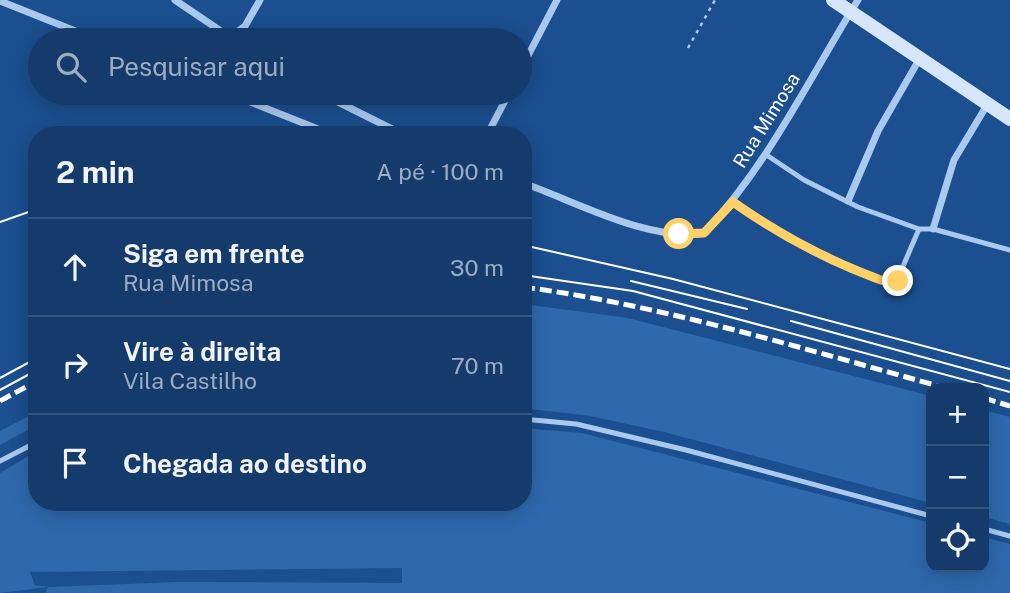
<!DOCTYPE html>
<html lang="pt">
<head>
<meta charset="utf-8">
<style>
  body { margin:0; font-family:"Public Sans",sans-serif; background:#1d4271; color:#f1f3f6 }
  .controls { position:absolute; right:21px; bottom:21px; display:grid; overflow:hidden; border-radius:14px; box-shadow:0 4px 18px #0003 }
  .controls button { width:63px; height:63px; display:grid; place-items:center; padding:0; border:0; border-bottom:2px solid #33557e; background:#143b6b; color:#f1f3f6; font:35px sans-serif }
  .stop { position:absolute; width:21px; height:21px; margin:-16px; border:5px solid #ffd166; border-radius:50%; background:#fff }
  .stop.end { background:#ffd166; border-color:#fff; box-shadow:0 2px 7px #0008 }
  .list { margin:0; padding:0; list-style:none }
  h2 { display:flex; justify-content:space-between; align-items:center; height:91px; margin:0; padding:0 28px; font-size:30px }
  h2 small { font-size:23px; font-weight:400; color:#9dadc1 }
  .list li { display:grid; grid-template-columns:46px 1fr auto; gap:21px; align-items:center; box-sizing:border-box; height:98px; padding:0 28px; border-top:2px solid #33557e }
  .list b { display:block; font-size:26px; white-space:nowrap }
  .list p { margin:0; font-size:23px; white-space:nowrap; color:#9dadc1 }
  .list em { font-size:23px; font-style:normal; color:#9dadc1 }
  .icon { flex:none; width:38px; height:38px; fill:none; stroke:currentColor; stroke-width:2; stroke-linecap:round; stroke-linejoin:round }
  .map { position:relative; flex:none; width:1010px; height:593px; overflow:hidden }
  .search { position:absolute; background:#143b6b; box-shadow:0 4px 18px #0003; left:28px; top:28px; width:504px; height:77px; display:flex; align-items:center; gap:18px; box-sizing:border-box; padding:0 24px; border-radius:38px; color:#9dadc1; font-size:26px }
  .panel { position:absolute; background:#143b6b; box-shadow:0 4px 18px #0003; left:28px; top:126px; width:504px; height:385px; border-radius:28px }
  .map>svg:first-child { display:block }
  .green { fill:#2e69ad; fill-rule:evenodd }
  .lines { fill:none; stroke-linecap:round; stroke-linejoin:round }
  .path { stroke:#a9c9ee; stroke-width:2.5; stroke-dasharray:3.5 5; stroke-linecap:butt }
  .lane { stroke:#a9c9ee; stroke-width:5 }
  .street { stroke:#a9c9ee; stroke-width:7 }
  .secondary { stroke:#d6e6fa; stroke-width:14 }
  .tram { stroke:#fff; stroke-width:2 }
  .rail { stroke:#fff; stroke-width:5; stroke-dasharray:12 5; stroke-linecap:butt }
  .route { stroke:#ffd166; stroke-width:9 }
  .labels { text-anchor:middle; stroke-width:6; stroke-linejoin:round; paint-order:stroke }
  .street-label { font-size:19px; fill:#fff; stroke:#1b4f8f }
</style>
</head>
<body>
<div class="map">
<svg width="1010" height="593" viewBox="0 0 1010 593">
  <rect width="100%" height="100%" fill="#1b4f8f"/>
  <path class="green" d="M523 304 628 318 931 396V503L664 432 590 416 523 408Z
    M984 410 1010 417V524L984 517Z
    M37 412V425L0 445V431Z
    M523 428 582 433 931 523V567H984V537L1010 544V593H45L48 587 0 593V473L37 451V502H523ZM402 568V583L178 582 49 587 35 585 30 572Z"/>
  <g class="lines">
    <path class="path" d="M688 48 715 0"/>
    <path class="lane" d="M765 154 804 180 858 207 919 229H933L1010 250
      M733 202C784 238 836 265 895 285L919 229
      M523 419 576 424 686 450 931 516
      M0 461 37 442
      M984 529 1010 536"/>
    <path class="street" d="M175 0 234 40
      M0 1 98 40
      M230 37 245 26 260 0
      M520 71 557 0
      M228 93 333 135
      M320 93 404 135
      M487 135 509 93
      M523 183C575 201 648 242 704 233 768 165 809 79 858 0
      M848 201 878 131 920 58
      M933 229 954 160 987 105"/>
    <path class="secondary" d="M833 0 1010 119"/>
    <path class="tram" d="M0 222 37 209
      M523 245 673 279 1010 369
      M523 275 633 291 1010 392
      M631 281 747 309
      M791 321 1010 381
      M0 378 37 358
      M0 390 37 370"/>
    <path class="rail" d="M523 287C667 306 806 350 946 388
      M984 398 1010 406
      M0 401 37 381"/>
  </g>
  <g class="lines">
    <path class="route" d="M679 234 704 233 733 202C784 238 836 265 895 285L898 281"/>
  </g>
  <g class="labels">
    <g class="street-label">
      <text transform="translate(766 120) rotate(-58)" y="7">Rua Mimosa</text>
    </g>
  </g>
</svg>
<div class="controls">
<button>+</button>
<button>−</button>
<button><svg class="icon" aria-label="locate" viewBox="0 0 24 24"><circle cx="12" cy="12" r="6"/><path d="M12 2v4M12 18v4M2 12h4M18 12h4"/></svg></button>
</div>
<div class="stop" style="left:679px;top:234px"></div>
<div class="stop end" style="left:898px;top:281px"></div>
<div class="search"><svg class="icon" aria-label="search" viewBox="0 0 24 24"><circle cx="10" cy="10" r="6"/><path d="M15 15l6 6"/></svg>Pesquisar aqui</div>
<section class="panel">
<h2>2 min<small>A pé · 100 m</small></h2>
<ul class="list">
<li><svg class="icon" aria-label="ahead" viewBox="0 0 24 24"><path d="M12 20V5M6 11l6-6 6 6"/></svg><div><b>Siga em frente</b><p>Rua Mimosa</p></div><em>30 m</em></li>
<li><svg class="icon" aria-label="right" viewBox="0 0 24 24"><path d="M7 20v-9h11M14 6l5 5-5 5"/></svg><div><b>Vire à direita</b><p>Vila Castilho</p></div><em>70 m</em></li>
<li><svg class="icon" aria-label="arrive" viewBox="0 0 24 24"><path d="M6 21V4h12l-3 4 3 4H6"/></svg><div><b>Chegada ao destino</b></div></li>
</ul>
</section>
</div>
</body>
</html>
